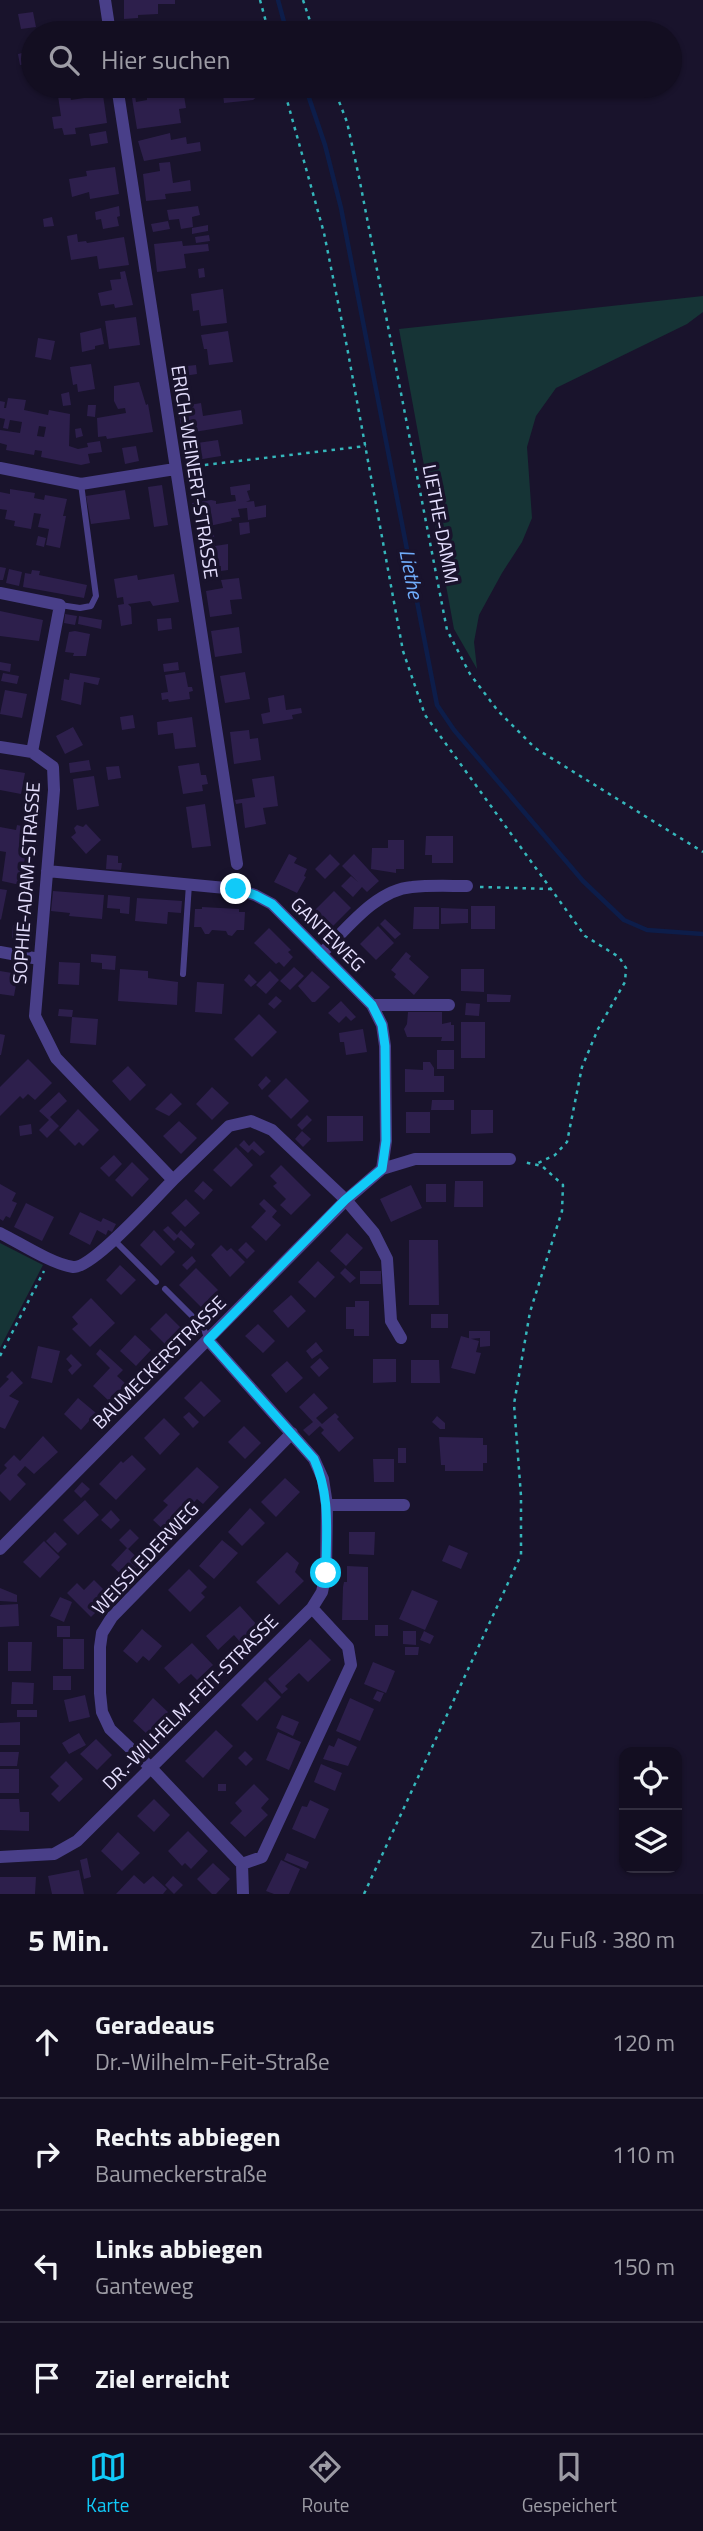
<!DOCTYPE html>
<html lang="de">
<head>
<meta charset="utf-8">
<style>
  body { margin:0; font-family:"Titillium Web",sans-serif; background:#201c2e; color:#f1f3f6 }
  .controls { position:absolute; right:21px; bottom:21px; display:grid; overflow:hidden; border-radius:14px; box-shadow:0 2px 5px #0004 }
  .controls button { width:63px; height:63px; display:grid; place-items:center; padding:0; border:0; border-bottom:2px solid #322e3f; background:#130e21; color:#f1f3f6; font:35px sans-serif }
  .stop { position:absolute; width:21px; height:21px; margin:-16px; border:5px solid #11caf8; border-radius:50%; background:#fff }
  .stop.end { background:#11caf8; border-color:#fff; box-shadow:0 2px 7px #0008 }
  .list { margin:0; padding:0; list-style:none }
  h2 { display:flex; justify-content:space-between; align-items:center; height:91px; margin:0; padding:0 28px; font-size:30px }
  h2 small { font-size:23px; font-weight:400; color:#9d9ca5 }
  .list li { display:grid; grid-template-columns:46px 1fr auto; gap:21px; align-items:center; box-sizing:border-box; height:112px; padding:0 28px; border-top:2px solid #322e3f }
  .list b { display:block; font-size:26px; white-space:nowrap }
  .list p { margin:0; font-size:23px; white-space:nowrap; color:#9d9ca5 }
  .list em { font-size:23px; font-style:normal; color:#9d9ca5 }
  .icon { flex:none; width:38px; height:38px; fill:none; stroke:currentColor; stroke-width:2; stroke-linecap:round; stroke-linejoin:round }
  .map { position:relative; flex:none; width:703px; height:1894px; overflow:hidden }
  .search { position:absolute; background:#130e21; box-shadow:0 2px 5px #0004; left:21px; right:21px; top:21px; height:77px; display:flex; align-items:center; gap:18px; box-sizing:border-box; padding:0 24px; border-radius:38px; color:#9d9ca5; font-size:26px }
  .sheet { height:539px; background:#130e21 }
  nav { display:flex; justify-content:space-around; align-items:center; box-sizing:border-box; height:98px; border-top:2px solid #322e3f; background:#130e21; font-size:19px; color:#9d9ca5 }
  nav a { display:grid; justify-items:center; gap:4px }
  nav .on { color:#11caf8 }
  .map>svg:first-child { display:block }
  .green { fill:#163436 }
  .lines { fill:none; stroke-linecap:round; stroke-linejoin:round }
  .stream { stroke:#0d1d4a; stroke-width:4.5 }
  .building { fill:#2d1f4c; fill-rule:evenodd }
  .path { stroke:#35b6bb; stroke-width:2.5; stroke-dasharray:3.5 5; stroke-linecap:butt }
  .lane { stroke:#493f89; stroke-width:6 }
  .street { stroke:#493f89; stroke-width:12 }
  .route { stroke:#11caf8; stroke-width:9 }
  .labels { text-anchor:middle; stroke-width:7; stroke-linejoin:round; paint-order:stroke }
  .street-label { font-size:19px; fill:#e5dffe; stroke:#19132c }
  .water-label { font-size:21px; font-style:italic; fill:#70adfb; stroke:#19132c }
</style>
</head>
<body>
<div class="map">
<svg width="703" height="1894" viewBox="0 0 703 1894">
  <rect width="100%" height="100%" fill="#19132c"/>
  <path class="green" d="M703 296V312L687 324 556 388 536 416 527 447 532 518 522 542 502 573 479 615 474 642 477 669 454 629 399 329Z
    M0 1243 43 1265 0 1348Z"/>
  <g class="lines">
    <path class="stream" d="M278 0 287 33
      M305 86 325 145 341 208 437 705 454 730 583 881 624 920 647 930 703 934"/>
  </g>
  <path class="building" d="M124 0H175V4H158V14L138 15V18L124 19Z
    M33 12 36 27 21 29 18 14Z
    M93 24 94 33H67L66 28Z
    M153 26 155 33H119V32Z
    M26 52 28 64 20 65 18 54Z
    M78 86H99L100 91 79 94Z
    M130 86H150L145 88 146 94 135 95 136 102 147 100V95L183 89 186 108 179 109 181 123 137 129Z
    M251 88 258 96 253 100 224 103 223 94 247 92Z
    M70 95 71 100 103 95 107 123 75 128 76 134 64 135 62 128 54 129 52 117 61 116 58 96Z
    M106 131 108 143 91 146 89 134Z
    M170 133 171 140 186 137 187 144 200 142 201 151 144 161 138 141Z
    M170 162 173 183 190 180 191 191 165 194 166 199 146 201 143 174 160 171 159 163Z
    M115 167 119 194 90 199 89 192 72 197 69 179 87 176 86 171Z
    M119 206 120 216 117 217 119 226 103 229 101 219 96 220 95 212Z
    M198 206 200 215 192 217 193 227 181 229 179 219 169 220 167 210Z
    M52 217 54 226 44 227 43 219Z
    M168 221 170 229 153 232 151 224Z
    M208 225V231L192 234V228Z
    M77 234 78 242 86 241 87 243 124 237 129 265 99 269 97 256 71 260 67 236Z
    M209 235 210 241 196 243 195 237Z
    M182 241 183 246 208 244 209 251 184 254 186 268 157 272 154 244Z
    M204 268 205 277 199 278 198 269Z
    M125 271 133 305 115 308 114 304 101 306 98 293 112 290 110 280 121 279 120 272Z
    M223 289 227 323 201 326 199 310 193 311 191 294Z
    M136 317 140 345 109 349 105 321Z
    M101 328 104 344 95 346V349L82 352 80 333Z
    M228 331 233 362 209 365 207 349H204L201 335Z
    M38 338 55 341 51 360 35 357Z
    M91 364 95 389 78 392 77 384 73 385 70 367Z
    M196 365 197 374 171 378 170 368Z
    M139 382 146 405 148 404 153 432 107 439 106 436 98 437 97 418 126 413 125 408 118 409 114 401V386Z
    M69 392 71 405 63 406 61 394Z
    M8 398 26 400 24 410 48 415 49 410 70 414 69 446 78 449 88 447 87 443 100 441 102 452 88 454 90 463 81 465 41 457 42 451 35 450 34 455 6 450 7 445 0 443V430L20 433 22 422 10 420 8 429 3 428 5 419 0 418V401L5 402 4 408H6ZM39 426 46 427 44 437 37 436Z
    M201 403 203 416 241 410 243 424 182 434 178 407Z
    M88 405H96L95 417 87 416Z
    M81 428 83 436 76 438 75 429Z
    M196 439 197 443 218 440 221 456 184 462 181 441Z
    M136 446 139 461 125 464 122 448Z
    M250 484V490L247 491 250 500 246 502 254 501 255 507 266 505V517L248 520 247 508 238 509 240 517 231 518 232 521 196 529 192 503 211 500 216 501V504L236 501 235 495H231L230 487Z
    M162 485 168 525 154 527 148 487Z
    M10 489 35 493 34 498 44 500 45 495 67 499 63 516H66L60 548 46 545 49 529 38 527 41 514 34 513 31 529 14 526 15 521 5 519 7 510 0 509V492L10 494Z
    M125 490 130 519 91 524 86 496Z
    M249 522 250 533 240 535 239 523Z
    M214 535 215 546 228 544V570L221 571V566L209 568 208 560 216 559 215 557 201 559 198 537Z
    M38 536 46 538 44 547 36 545Z
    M0 567 6 568 3 580H0Z
    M9 569 22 572 19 586 6 583Z
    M32 570 40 571 39 575 87 585 84 598 23 587 25 573 31 574Z
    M174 574 179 602 153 606 150 601 128 604 131 607 132 624 121 626 118 605 124 604 123 597 117 598 114 579 137 575 138 580Z
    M239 578 242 599 230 600 232 614 210 617 206 591 223 588 221 580Z
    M0 611 43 620 39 641 0 636Z
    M65 614 77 616 75 625 64 623Z
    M79 616 102 620 101 629 78 624Z
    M171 618 172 629 158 631 157 619Z
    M239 627 242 653 215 657 211 631Z
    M75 631 90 634 86 656H73L74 653 65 652 69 632Z
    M0 662 11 664 10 672 0 670Z
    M178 662 179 670 164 672 163 664Z
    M185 672 188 687H192L193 691 189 692 190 699 169 702 168 699 162 700 161 693 168 692 165 675Z
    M245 672 250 699 225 703 220 676Z
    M3 673 19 676 17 684 1 681Z
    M70 673 100 678 98 685 84 682 81 705 61 700 64 679 69 680Z
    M5 690 27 694 22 718 0 714Z
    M284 695 286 710 301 708 302 713 292 715 293 719 263 724 261 714 270 712 268 698Z
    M133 715 135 728 122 730 120 717Z
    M192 717 196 747 175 749 173 733 158 735 157 722Z
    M73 727 83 745 65 754 56 736Z
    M249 730 250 739 258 738 261 760 234 764 230 732Z
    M89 760 91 770 70 773 69 763Z
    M199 763 201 775H206L208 784 202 785 203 791 183 794 178 766Z
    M119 766 121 778 108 780 106 767Z
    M0 769 25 773 21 794 0 790Z
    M94 776 99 806 77 810 73 779Z
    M274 776 278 806 263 808 266 824 245 828 242 803 236 804 235 800 255 797 252 779Z
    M205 804 211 846 192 848 186 807Z
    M86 824 101 840 86 854 71 837 76 833 74 828 77 825 83 827Z
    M17 825 31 828 25 848 26 852 20 885 2 881 6 852 0 851V827L16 830Z
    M426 836H453V863H432V855H425Z
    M388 840H404V869H396V873L371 869 372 848H388Z
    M289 854 297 858 294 863 307 869 304 876 306 877 297 893 274 882Z
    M330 854 340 864 325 879 315 869Z
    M354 854 379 881 367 892 362 887 353 897 341 886 351 876 358 882 342 866Z
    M107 855 118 856V863H122L121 870 106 869Z
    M0 889 7 890 1 920 0 919Z
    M53 891 104 895 102 919 69 916 70 913 51 911Z
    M334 891 351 908 329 930 312 913Z
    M108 895 130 897 129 914 120 913V909L107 908Z
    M137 898 182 901 181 913 168 912 167 924 135 921Z
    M471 906H495V929H471Z
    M202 907 239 909V912H245L244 930H237L232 936 228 935 226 931 212 930 209 934H205L201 927H194L195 909H202Z
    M414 907H439V929H413Z
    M441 908 468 909V923L441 924Z
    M385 919 401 934 395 939 380 924Z
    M13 925 26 926 25 939 12 938Z
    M378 926 394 943 376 960 360 944Z
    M269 928 291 950 288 952 293 957 284 967 279 962 276 964 254 943Z
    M406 952 411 956 409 959 429 977 414 995 394 977 396 974 391 970Z
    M91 954 116 956 115 970 102 969V963L91 962Z
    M59 962 80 963 79 985 58 984Z
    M294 967 304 976 290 990 280 981Z
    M120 969 148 971V978L178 982 177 1005 118 1001Z
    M461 969H484V992L461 991Z
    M0 971 18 974 14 996 0 994Z
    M270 971 279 980 266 994 256 985Z
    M312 971 330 987 315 1002H312L298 986Z
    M249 974 257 982 251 987 244 980Z
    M197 982 224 984 222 1014 195 1012Z
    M487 994 511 995 510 1002H487Z
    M276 996 282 1001 274 1009 268 1004Z
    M341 1001 356 1017 351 1021 346 1016 339 1023 328 1013Z
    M466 1003 480 1004 479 1016 465 1015Z
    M59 1009 73 1010 72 1017 58 1016Z
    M408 1012H442V1024L451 1022V1025H454V1041H441L442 1037H407L404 1029 407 1024Z
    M259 1014 277 1032 252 1057 234 1039Z
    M72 1017 98 1019 96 1045 70 1043Z
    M461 1022H485V1058H461Z
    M363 1029 367 1052 346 1055 344 1042H340L339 1033Z
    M0 1034 5 1035 1 1055H0Z
    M437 1050H454V1069H437Z
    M28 1059 52 1083 35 1100 28 1094 23 1099 20 1096 0 1116V1087Z
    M423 1062H430L434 1068V1076H444V1092H405V1069L423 1070Z
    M128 1066 146 1085 130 1101 112 1081Z
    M266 1076 271 1081 262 1090 258 1085Z
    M286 1078 309 1101 291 1119 268 1096Z
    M212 1087 229 1103 212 1120 196 1104Z
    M59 1092 67 1101 50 1117 59 1126 47 1138 39 1130 49 1120 39 1111Z
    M171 1093 182 1104 169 1116 155 1109Z
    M432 1100H454V1110H431Z
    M78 1109 99 1130 83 1146 79 1142 75 1146 59 1130Z
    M471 1110H493V1133L471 1134Z
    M406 1112H430V1133H406Z
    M307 1115 312 1120 302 1130 297 1125Z
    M327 1116H363V1141L327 1142Z
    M179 1121 197 1138 181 1154 163 1136Z
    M31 1124 32 1134 20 1136 19 1126Z
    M302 1131 311 1139 303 1147 295 1139Z
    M244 1140 249 1146 254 1141 265 1152 260 1156 252 1149 248 1153 239 1145Z
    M236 1147 253 1165 231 1187 213 1170Z
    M114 1155 122 1164 109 1177 100 1168Z
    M132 1162 149 1179 132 1197 115 1180Z
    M281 1165 311 1195 291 1215 280 1205 286 1199 273 1186 277 1183 270 1176Z
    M203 1181 213 1190 204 1200 194 1191Z
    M455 1181H483V1207H454Z
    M0 1184 16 1193 12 1201 17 1203 10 1218 6 1216 3 1221 0 1219Z
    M426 1184H446V1202H426Z
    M411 1185 422 1208 391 1222 380 1199Z
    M186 1199 200 1213 185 1227 171 1213Z
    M264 1199 277 1211 272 1217 281 1225 266 1241 251 1227 266 1211 259 1204Z
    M26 1203 54 1217 42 1241 14 1227Z
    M80 1212 101 1222 103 1218 116 1224 112 1232 108 1230 106 1235 97 1230 90 1245 69 1234Z
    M168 1226 177 1235 181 1230 195 1244 191 1249 178 1237 174 1241 163 1230Z
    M154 1230 175 1252 161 1266 140 1245Z
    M347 1233 363 1248 346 1266 330 1251Z
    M409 1240H438L439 1305H409Z
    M246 1242 255 1251 247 1259 238 1250Z
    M221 1245 227 1251 231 1248 245 1262 230 1277 211 1255Z
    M192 1256 196 1261 187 1270 182 1265Z
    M318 1261 335 1277 315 1298 298 1282Z
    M120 1265 136 1280 121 1295 106 1280Z
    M196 1268 218 1290 201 1307 179 1285Z
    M345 1268 356 1278 350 1283 340 1273Z
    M360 1271H381V1284H360Z
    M291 1295 306 1311 288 1328 273 1311Z
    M91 1298 115 1323 90 1347 72 1329 78 1324 72 1317Z
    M355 1301H369V1336H354V1329H346V1307H355Z
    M166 1313 181 1328 165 1344 150 1329Z
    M431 1314H448V1328H431Z
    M258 1324 275 1341 263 1353 245 1336Z
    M469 1331H490V1346L480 1347V1338L469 1339Z
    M135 1335 151 1350 136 1366 120 1351Z
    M461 1336 479 1341 476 1352 481 1353 475 1374 451 1368Z
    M316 1342 323 1351 312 1359 306 1351Z
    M38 1346 60 1351 52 1383 31 1378Z
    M100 1349 123 1370 117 1376 126 1384 109 1401 93 1386 110 1368 96 1354Z
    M71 1354 82 1365 72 1375 68 1370 72 1366 66 1359Z
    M320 1358 329 1368 319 1377 310 1367Z
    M373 1359H396V1382L373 1383Z
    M411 1360H439L440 1383H411Z
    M287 1361 303 1378 286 1393 271 1375Z
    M12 1371 23 1383 9 1396 19 1401 5 1429 0 1427V1388L9 1379 6 1377Z
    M201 1381 221 1401 204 1417 184 1398Z
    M314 1393 328 1408 316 1418 322 1424 335 1413 339 1417 337 1419 354 1438 339 1452 321 1433 324 1430 320 1426 309 1436 303 1430 313 1422 299 1407Z
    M78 1398 96 1413 81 1430 64 1414Z
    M189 1412 199 1422 193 1428 183 1417Z
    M437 1416 445 1423V1429H440L432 1422Z
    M164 1418 180 1434 160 1455 144 1438Z
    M244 1426 261 1443 245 1459 228 1442Z
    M43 1436 58 1452 34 1474 25 1466 17 1475 26 1484 10 1501 0 1491V1475L7 1468 4 1465 14 1455 20 1461Z
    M439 1437 483 1438V1445H487V1463H483V1471H445V1465H441Z
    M398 1448H406V1463H398Z
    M132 1455 146 1469 116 1500 99 1484 121 1461 123 1463Z
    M373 1459H394V1482H374Z
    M197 1467 219 1487 203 1504 197 1499 187 1510 186 1508 179 1516 182 1519 168 1534 153 1520 168 1505 163 1501Z
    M285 1478 300 1492 276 1517 261 1502Z
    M82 1482 90 1489 81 1498 74 1491Z
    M85 1500 99 1515 78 1535 63 1520Z
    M250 1508 265 1523 242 1546 228 1532Z
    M111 1510 120 1520 111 1529 101 1520Z
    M130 1529 139 1538 128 1549 119 1540Z
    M55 1532 67 1544 58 1553 46 1541Z
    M349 1532H375L374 1555 349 1554Z
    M222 1540 238 1553 214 1579 199 1566Z
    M44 1541 60 1557 40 1578 23 1562Z
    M449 1545 468 1553 461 1569 442 1561Z
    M127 1548 142 1562 126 1579 111 1565Z
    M287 1552 299 1563 295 1572 304 1581 279 1605 256 1582Z
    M347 1566 368 1567V1620H342L343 1587 344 1582H347Z
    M189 1569 207 1587 201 1593 205 1597 190 1612 168 1590Z
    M94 1580 111 1597 91 1617 67 1593 77 1583 84 1590Z
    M0 1588 17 1595V1602L0 1601Z
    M412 1590 438 1601 425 1630 399 1619Z
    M60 1597 72 1602 64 1622 50 1616Z
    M18 1604 19 1626 0 1627V1605Z
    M240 1606 259 1627 241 1643 234 1635 218 1650 206 1636Z
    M375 1625H388V1636H375Z
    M57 1626H70V1637H57Z
    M142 1629 162 1646 149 1661 143 1656 137 1663 123 1651Z
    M403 1631H416V1645L403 1644Z
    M424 1631 434 1636 430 1644 420 1640Z
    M63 1639H84V1669H63Z
    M310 1639 331 1660 308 1682 299 1673 285 1686 288 1689 282 1694 268 1679Z
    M8 1642H32L31 1671H8Z
    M192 1643 213 1665 197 1680 191 1674 179 1684 164 1668Z
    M405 1647H419L418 1655H405Z
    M373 1662 395 1671 386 1693 364 1684Z
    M53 1676H71V1690H53Z
    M265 1681 281 1697 257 1721 241 1705Z
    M12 1682 34 1683 33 1704H11Z
    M377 1691 384 1693 380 1702 373 1699Z
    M85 1695 90 1717 69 1722 64 1700Z
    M153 1698 168 1712 147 1734 133 1721Z
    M350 1698 374 1709 360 1741 336 1731Z
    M17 1710H37V1717H17Z
    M282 1715 299 1722 293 1736 276 1728Z
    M20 1722V1745H0V1723Z
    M216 1730 233 1746 203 1778 185 1761Z
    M278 1732 301 1742 289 1770 266 1760Z
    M79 1733 86 1745 69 1754 62 1743Z
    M338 1738 357 1747 348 1766 323 1759 329 1745 334 1747Z
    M96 1739 112 1755 97 1770 80 1754Z
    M245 1751 253 1759 246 1766 238 1758Z
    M0 1752H19L17 1766H0Z
    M66 1761 83 1779 59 1802 51 1794 59 1786 50 1777Z
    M321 1764 342 1773 335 1791 314 1782Z
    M0 1769H19V1793H0Z
    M218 1784H226V1791H218Z
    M254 1784 269 1799 261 1808 268 1815 245 1837 230 1823 242 1811 235 1803Z
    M0 1799H19L20 1812H29V1831L0 1830Z
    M154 1799 170 1815 154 1832 137 1816Z
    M310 1800 329 1809 315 1839 292 1829 302 1806 307 1807Z
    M188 1831 208 1851 191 1869 185 1863 182 1866 168 1851Z
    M118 1832 140 1853 122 1871 101 1851Z
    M287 1853 309 1862 306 1869 284 1860Z
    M87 1858 91 1877 84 1879 80 1860Z
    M281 1860 300 1869 289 1894H274L266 1891Z
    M213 1863 230 1879 216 1894H212L197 1879Z
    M79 1870 84 1894H52L48 1876Z
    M134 1875 144 1884 153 1876 167 1889 163 1894H116Z
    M173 1876 183 1885 174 1894 165 1885Z
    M0 1877H36L35 1894H0Z"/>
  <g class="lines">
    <path class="path" d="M260 0 269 33
      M303 0 314 33
      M283 86 324 233 347 347 403 651 425 715 585 936 619 957 626 968 625 982 598 1029 582 1067 567 1142 555 1155 536 1164
      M333 86 347 122 359 177 447 630 470 674 498 711 535 748 703 852
      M188 467 366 446
      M480 887 550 889
      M0 1356 44 1271
      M364 1894 521 1555V1496L514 1404 530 1312 562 1211 563 1185 542 1166 523 1162"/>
    <path class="lane" d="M60 605 80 608 91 606 96 596 81 484
      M183 974 189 884
      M114 1240 156 1282
      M165 1289 203 1327 208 1340"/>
    <path class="street" d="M105 0 110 33
      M117 86 237 864
      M0 468 81 484 175 469
      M0 593 60 605 32 752 53 767 54 790 35 1016 56 1058 173 1180 229 1126 251 1121 272 1130 346 1200 374 1233 387 1259 391 1321 401 1338
      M0 747 32 752
      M47 871 236 889 255 895 272 904 372 1005 382 1025 385 1046 386 1141 382 1169
      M0 952 39 959
      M321 954C346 930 375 890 412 887 430 885 449 886 467 886
      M372 1005H449
      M0 1233C20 1243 52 1264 73 1267 92 1269 157 1196 173 1180
      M327 1505H404
      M0 1549 346 1200 382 1169 415 1159H510
      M0 1857 54 1854 77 1841 312 1608 322 1592 326 1573 327 1505 323 1479 314 1459 208 1340
      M242 1864 262 1857 351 1665 348 1647 312 1608
      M243 1894 242 1864 152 1769 110 1729 102 1712 100 1693V1647L102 1633 112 1617 292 1433"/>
  </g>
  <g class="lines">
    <path class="route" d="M236 889 255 895 272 904 372 1005 382 1025 385 1046 386 1141 382 1169 345 1200 208 1340 314 1459C331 1497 326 1531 326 1573"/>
  </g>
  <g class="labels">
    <g class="street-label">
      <text transform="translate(195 472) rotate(81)" y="7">ERICH-WEINERT-STRASSE</text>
      <text transform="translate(441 524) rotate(79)" y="7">LIETHE-DAMM</text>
      <text transform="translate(26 883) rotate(-86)" y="7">SOPHIE-ADAM-STRASSE</text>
      <text transform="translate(328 934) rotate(45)" y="7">GANTEWEG</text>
      <text transform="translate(159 1362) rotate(-45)" y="7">BAUMECKERSTRASSE</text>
      <text transform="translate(145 1558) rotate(-47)" y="7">WEISSLEDERWEG</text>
      <text transform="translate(190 1702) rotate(-45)" y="7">DR.-WILHELM-FEIT-STRASSE</text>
    </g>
    <g class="water-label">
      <text transform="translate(411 574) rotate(79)" y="7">Liethe</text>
    </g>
  </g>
</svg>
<div class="controls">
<button><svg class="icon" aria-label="locate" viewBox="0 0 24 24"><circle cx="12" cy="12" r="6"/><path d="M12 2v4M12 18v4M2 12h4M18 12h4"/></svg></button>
<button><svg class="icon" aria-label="layers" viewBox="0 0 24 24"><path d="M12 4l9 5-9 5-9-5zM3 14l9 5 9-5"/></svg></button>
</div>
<div class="stop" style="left:326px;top:1573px"></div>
<div class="stop end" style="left:236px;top:889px"></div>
<div class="search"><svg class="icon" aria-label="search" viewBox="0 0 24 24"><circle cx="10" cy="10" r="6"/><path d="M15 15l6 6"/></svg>Hier suchen</div>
</div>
<section class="sheet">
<h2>5 Min.<small>Zu Fuß · 380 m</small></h2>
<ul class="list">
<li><svg class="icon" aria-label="ahead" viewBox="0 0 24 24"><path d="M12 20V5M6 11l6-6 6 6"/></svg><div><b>Geradeaus</b><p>Dr.-Wilhelm-Feit-Straße</p></div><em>120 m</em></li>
<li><svg class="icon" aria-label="right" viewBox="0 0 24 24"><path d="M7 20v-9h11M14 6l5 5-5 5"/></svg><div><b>Rechts abbiegen</b><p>Baumeckerstraße</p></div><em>110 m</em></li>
<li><svg class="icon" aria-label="left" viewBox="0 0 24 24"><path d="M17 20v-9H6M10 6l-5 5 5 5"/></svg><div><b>Links abbiegen</b><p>Ganteweg</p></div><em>150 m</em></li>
<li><svg class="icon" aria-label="arrive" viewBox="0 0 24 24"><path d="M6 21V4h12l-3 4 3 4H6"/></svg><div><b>Ziel erreicht</b></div></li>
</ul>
</section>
<nav>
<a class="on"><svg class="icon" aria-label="map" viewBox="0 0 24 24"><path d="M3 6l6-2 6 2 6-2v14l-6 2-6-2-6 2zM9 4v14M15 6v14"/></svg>Karte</a>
<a><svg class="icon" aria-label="directions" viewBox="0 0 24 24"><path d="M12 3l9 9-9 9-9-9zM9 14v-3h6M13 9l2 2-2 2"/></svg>Route</a>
<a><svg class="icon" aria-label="saved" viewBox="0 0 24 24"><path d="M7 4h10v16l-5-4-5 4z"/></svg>Gespeichert</a>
</nav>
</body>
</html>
